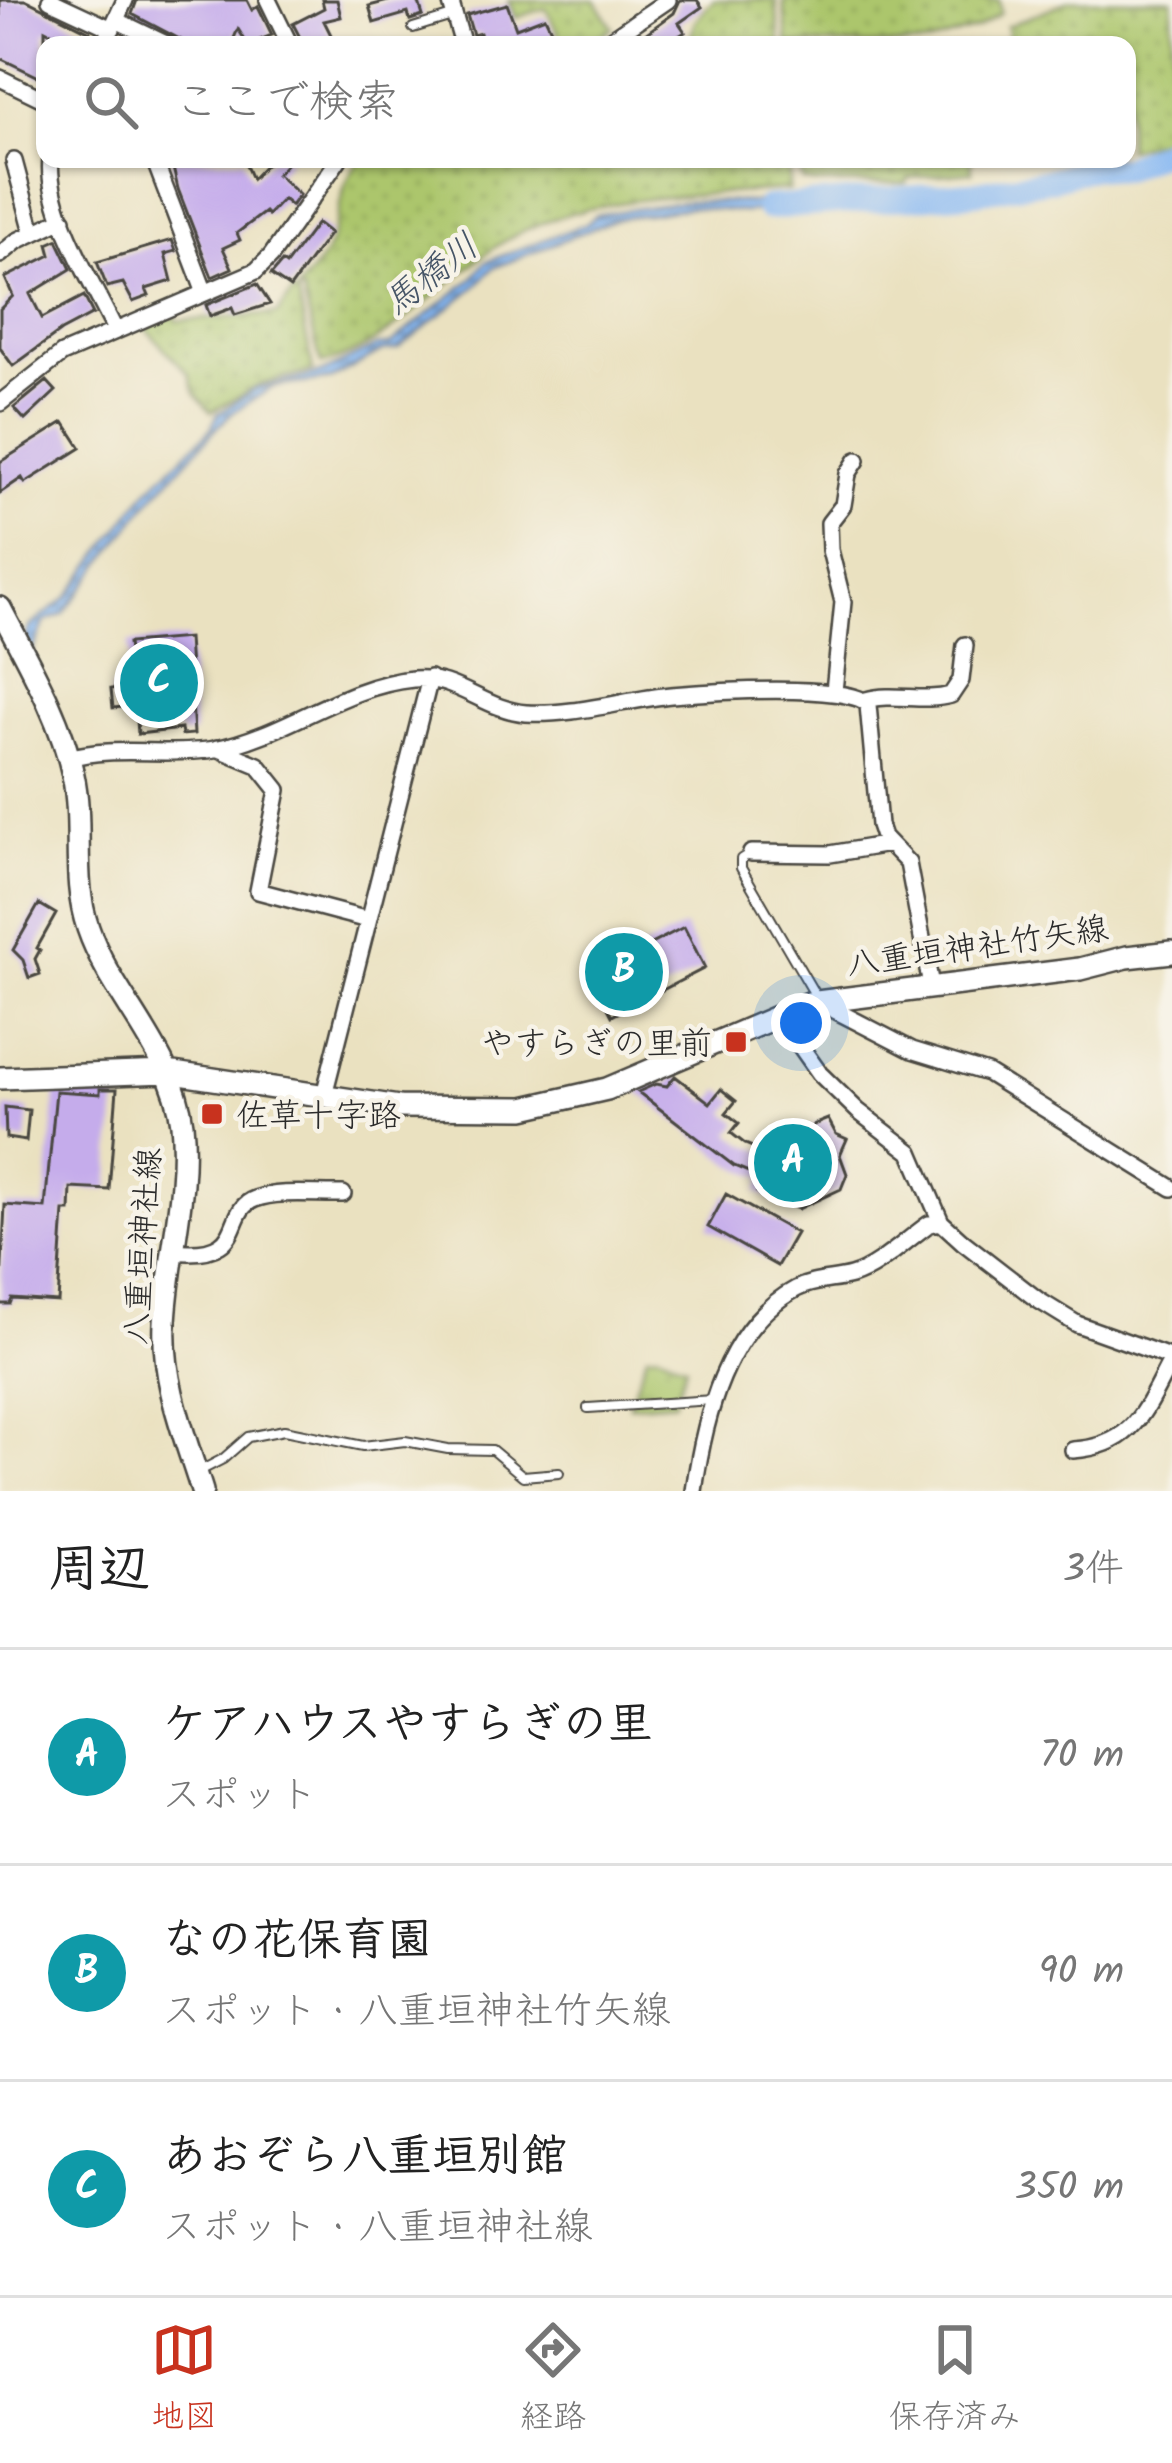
<!DOCTYPE html>
<html lang="ja">
<head>
<meta charset="utf-8">
<style>
  body { margin:0; font-family:Kalam,"Klee One",sans-serif; background:#f2f2f2; color:#222 }
  .you { position:absolute; left:801px; top:1023px; width:42px; height:42px; margin:-30px; border:9px solid #fff; border-radius:50%; background:#1a73e8; box-shadow:0 0 0 18px #1a73e833 }
  .badge { display:grid; place-items:center; width:78px; height:78px; border-radius:50%; background:#c8321e; color:#fff; font-size:39px; font-weight:700 }
  .pin { position:absolute; translate:-50% -50%; border:6px solid #fff; box-shadow:0 3px 12px #0006 }
  .list { margin:0; padding:0; list-style:none }
  h2 { display:flex; justify-content:space-between; align-items:center; height:156px; margin:0; padding:0 48px; font-size:51px }
  h2 small { font-size:39px; font-weight:400; color:#767676 }
  .list li { display:grid; grid-template-columns:78px 1fr auto; gap:36px; align-items:center; box-sizing:border-box; height:216px; padding:0 48px; border-top:3px solid #e0e0e0 }
  .list b { display:block; font-size:45px; white-space:nowrap }
  .list p { margin:0; font-size:39px; white-space:nowrap; color:#767676 }
  .list em { font-size:39px; font-style:normal; color:#767676 }
  .icon { flex:none; width:66px; height:66px; fill:none; stroke:currentColor; stroke-width:2; stroke-linecap:round; stroke-linejoin:round }
  .map { position:relative; flex:none; width:1172px; height:1491px; overflow:hidden }
  .search { position:absolute; background:#fff; box-shadow:0 3px 9px #0004; left:36px; right:36px; top:36px; height:132px; display:flex; align-items:center; gap:30px; box-sizing:border-box; padding:0 42px; border-radius:24px; color:#767676; font-size:45px }
  .sheet { height:804px; background:#fff }
  nav { display:flex; justify-content:space-around; align-items:center; box-sizing:border-box; height:168px; border-top:3px solid #e0e0e0; background:#fff; font-size:33px; color:#767676 }
  nav a { display:grid; justify-items:center; gap:6px }
  nav .on { color:#c8321e }
  .map>svg:first-child { display:block }
  .grass { fill:url(#grass-dots); stroke:#6c784c; stroke-width:3 }
  .park { fill:url(#park-crowns); stroke:#6c784c; stroke-width:3 }
  .water { fill:url(#water-rules); stroke:#58718e; stroke-width:3 }
  .lines { fill:none; stroke-linecap:round; stroke-linejoin:round }
  .river { stroke:#86b7f2; stroke-width:24 }
  .building { fill:#c5aceb }
  .lane-casing { stroke:#484641; stroke-width:12 }
  .street-casing { stroke:#484641; stroke-width:20 }
  .secondary-casing { stroke:#484641; stroke-width:26 }
  .lane { stroke:#fff; stroke-width:8 }
  .street { stroke:#fff; stroke-width:15 }
  .secondary { stroke:#fff; stroke-width:21 }
  .poi-dot { fill:#c8321e; stroke:#f7f3e8; stroke-width:4.5 }
  .labels { text-anchor:middle; stroke-width:9; stroke-linejoin:round; paint-order:stroke }
  .street-label { font-size:33px; fill:#2b2b2b; stroke:#f7f3e8 }
  .poi-label { font-size:33px; fill:#2b2b2b; stroke:#f7f3e8; text-anchor:end }
  .water-label { font-size:36px; font-style:italic; fill:#465567; stroke:#f7f3e8 }
</style>
</head>
<body>
<div class="map">
<svg width="1172" height="1491" viewBox="0 0 1172 1491">
  <defs>
    <pattern id="grass-dots" width="8" height="8" patternUnits="userSpaceOnUse" patternTransform="scale(3)"><rect width="8" height="8" fill="#acc66c"/><path d="M2 2h.1M6 6h.1" fill="none" stroke="#94aa5e" stroke-width="1.8" stroke-linecap="round"/></pattern>
    <pattern id="park-crowns" width="20" height="18" patternUnits="userSpaceOnUse" patternTransform="scale(3)"><rect width="20" height="18" fill="#acc66c"/><path d="M2 6a3 3 0 1 1 6 0M12 15a3 3 0 1 1 6 0" fill="none" stroke="#94aa5e"/></pattern>
    <pattern id="water-rules" width="6" height="5" patternUnits="userSpaceOnUse" patternTransform="scale(3)"><rect width="6" height="5" fill="#86b7f2"/><path d="M0 2.5h6" fill="none" stroke="#6e95c4"/></pattern>
  </defs>
  <rect width="100%" height="100%" fill="#f7f3e8"/>
  <filter id="ink" filterUnits="userSpaceOnUse"><feTurbulence type="fractalNoise" baseFrequency=".00833" numOctaves="2"/><feDisplacementMap in="SourceGraphic" scale="24" xChannelSelector="R" yChannelSelector="G"/><feConvolveMatrix kernelMatrix="1 2 1 2 8 2 1 2 1" color-interpolation-filters="sRGB"/></filter>
  <filter id="wash" filterUnits="userSpaceOnUse"><feTurbulence type="fractalNoise" baseFrequency=".004" numOctaves="4" result="noise"/><feDisplacementMap in="SourceGraphic" scale="48" xChannelSelector="R" yChannelSelector="G"/><feGaussianBlur stdDeviation="2.7" result="paint"/><feColorMatrix in="noise" values="0 0 0 0 0 0 0 0 0 0 0 0 0 0 0 0 0 1.4 0 .05"/><feComposite in="paint" operator="in"/></filter>
  <g filter="url(#wash)">
    <rect width="100%" height="100%" fill="#eae1c0"/>
    <path class="grass" d="M509 0H595L613 28 587 45H563L546 8 516 18Z
      M713 0H776L780 45H689L695 21Z
      M783 0H999L1001 13 977 29 925 45H788Z
      M1070 0H1172V137L1127 149V45H1009L1007 26Z
      M362 159H789V190C701 195 579 194 503 242 446 278 386 351 321 364L303 292 299 289C305 277 316 269 323 258 342 226 335 185 362 159Z
      M796 159H971L972 172 909 178 906 183 817 184 803 181Z
      M298 292 313 371 262 384 211 412 195 393 189 374 144 327 174 310 177 321 278 314 292 293Z"/>
    <path class="park" d="M659 1353 686 1365 674 1402 629 1405 647 1354Z"/>
    <path class="water" d="M687 201 795 203 796 208 744 212 691 207 615 219 493 268 474 288 397 349 382 351 332 379 273 387 230 414 150 500 63 614 45 622 28 660 26 637 30 627 68 597 147 491 210 430 218 414 256 389 322 373 377 346 390 345 472 279 486 262 588 223 596 215Z"/>
    <g class="lines">
      <path class="river" d="M767 208 971 193 1052 179 1094 167 1122 169 1172 147"/>
    </g>
    <g id="blocks">
      <path class="building" d="M0 0H26L90 32 85 41 79 38 75 45 45 30V70L41 78 0 58Z
        M137 0H247L252 10 258 6 272 35 248 45 238 29 231 45H191L132 14Z
        M322 0H337L341 17 324 21 336 45H304L293 24 324 8Z
        M392 0H418L423 16 410 20 408 13 374 23 369 6Z
        M680 0H697L702 7 679 23 685 32 665 45H630L674 13Z
        M507 4 516 28 545 17 555 38 547 41 548 45H483L480 33 473 35 467 15Z
        M171 159H243L252 179 271 159H291L277 174 299 195 291 206 283 199 268 215 265 212 237 233 240 240 223 248 232 268 212 277 178 189Z
        M317 223 330 233 290 288 271 275 282 262 286 265Z
        M57 240 71 269 30 294 42 318 84 296 93 314 61 331 13 366 0 348V309L13 296 5 278 51 255 48 244Z
        M172 240 176 251 165 254 172 281 146 289 149 296 133 302 123 283 107 287 97 262Z
        M257 284 270 304 235 315 232 308 210 316 206 305Z
        M47 381 56 391 25 420 14 408Z
        M64 422 81 448 25 483 22 478 0 493V462Z
        M188 638 194 734 182 735 181 729 138 734 136 706 113 708 111 689 126 687 125 679H132L128 643Z
        M39 904 56 914 37 948 40 950 35 959 40 974 29 978 23 960 13 950Z
        M684 927 705 968 612 1016 591 975Z
        M675 1076 710 1103 721 1089 736 1101 726 1113 739 1123 731 1133 745 1144 799 1166 790 1133 807 1140 813 1125 828 1119 836 1134 847 1139 840 1155 847 1174 841 1189 798 1209 757 1192 763 1178 734 1166 638 1092 656 1084 667 1086Z
        M100 1089H117L109 1190 71 1188 70 1211H64L58 1302 12 1299 10 1304H0L5 1205 45 1208 56 1091 100 1094Z
        M5 1107 29 1110 26 1141 6 1138Z
        M726 1194 796 1233 777 1266 708 1227Z"/>
    </g>
  </g>
  <g filter="url(#ink)">
    <use href="#blocks" fill-opacity="0" stroke="#484641" stroke-width="3"/>
    <g class="lines">
      <defs>
        <path id="lane" d="M413 28 452 16
          M749 854 741 859V868L818 1000
          M588 1408 713 1400
          M196 1473 223 1459 248 1437 284 1430 363 1446 405 1441 448 1449 492 1450 523 1476 559 1473"/>
        <path id="street" d="M50 0 112 29
          M268 0 290 45
          M450 0 463 45
          M116 20 168 45
          M104 45 125 0
          M602 45 668 0
          M0 78 45 100
          M51 159C45 207 94 286 115 330
          M154 159 205 293
          M14 161 33 232
          M0 255 17 241 63 219
          M0 403 62 354 256 271 271 256 339 159
          M834 691 843 602 830 550 829 523 843 505 848 474 857 460
          M866 700C894 692 923 703 951 695L961 680 965 645
          M217 748 258 765 278 790 258 891 368 920
          M68 758C115 745 167 757 215 749 284 736 342 686 413 679 455 675 485 710 526 713 573 716 624 700 671 695 704 692 852 682 868 705L879 825 883 837 908 863 931 986
          M751 853 830 854 889 844
          M821 1003 912 1050 987 1073 1172 1188
          M779 1016 820 1074 858 1111 911 1152 941 1222 963 1242 1038 1300 1077 1324 1172 1358
          M324 1095 430 678
          M173 1251C250 1260 222 1211 255 1199 279 1190 317 1195 343 1194
          M1073 1450C1136 1446 1145 1408 1172 1359
          M694 1491C704 1419 726 1326 796 1289 813 1280 833 1281 851 1276 878 1268 906 1240 929 1224L941 1222"/>
        <path id="secondary" d="M0 608C27 660 61 718 73 775 84 825 71 879 88 928 111 996 174 1052 182 1124 189 1190 168 1257 165 1323 162 1383 185 1436 202 1491
          M0 1078 167 1072 399 1107 524 1108 607 1089 809 1003 1080 969 1127 957 1172 952"/>
      </defs>
      <use href="#lane" class="lane-casing"/>
      <use href="#street" class="street-casing"/>
      <use href="#secondary" class="secondary-casing"/>
      <use href="#lane" class="lane"/>
      <use href="#street" class="street"/>
      <use href="#secondary" class="secondary"/>
    </g>
  </g>
  <g class="poi-dot">
    <rect x="724" y="1030" width="24" height="24" rx="6"/>
    <rect x="200" y="1102" width="24" height="24" rx="6"/>
  </g>
  <g class="labels">
    <g class="street-label">
      <text transform="translate(977 945) rotate(-8)" y="12">八重垣神社竹矢線</text>
      <text transform="translate(141 1246) rotate(-86)" y="12">八重垣神社線</text>
    </g>
    <g class="poi-label">
      <text x="712" y="1054">やすらぎの里前</text>
      <text x="236" y="1126" text-anchor="start">佐草十字路</text>
    </g>
    <g class="water-label">
      <text transform="translate(430 273) rotate(-38)" y="13">馬橋川</text>
    </g>
  </g>
</svg>
<div class="you"></div>
<div class="pin badge" style="left:793px;top:1163px;background:#0f9aa8">A</div>
<div class="pin badge" style="left:624px;top:972px;background:#0f9aa8">B</div>
<div class="pin badge" style="left:159px;top:683px;background:#0f9aa8">C</div>
<div class="search"><svg class="icon" aria-label="search" viewBox="0 0 24 24"><circle cx="10" cy="10" r="6"/><path d="M15 15l6 6"/></svg>ここで検索</div>
</div>
<section class="sheet">
<h2>周辺<small>3件</small></h2>
<ul class="list">
<li><span class="badge" style="background:#0f9aa8">A</span><div><b>ケアハウスやすらぎの里</b><p>スポット</p></div><em>70 m</em></li>
<li><span class="badge" style="background:#0f9aa8">B</span><div><b>なの花保育園</b><p>スポット · 八重垣神社竹矢線</p></div><em>90 m</em></li>
<li><span class="badge" style="background:#0f9aa8">C</span><div><b>あおぞら八重垣別館</b><p>スポット · 八重垣神社線</p></div><em>350 m</em></li>
</ul>
</section>
<nav>
<a class="on"><svg class="icon" aria-label="map" viewBox="0 0 24 24"><path d="M3 6l6-2 6 2 6-2v14l-6 2-6-2-6 2zM9 4v14M15 6v14"/></svg>地図</a>
<a><svg class="icon" aria-label="directions" viewBox="0 0 24 24"><path d="M12 3l9 9-9 9-9-9zM9 14v-3h6M13 9l2 2-2 2"/></svg>経路</a>
<a><svg class="icon" aria-label="saved" viewBox="0 0 24 24"><path d="M7 4h10v16l-5-4-5 4z"/></svg>保存済み</a>
</nav>
</body>
</html>
